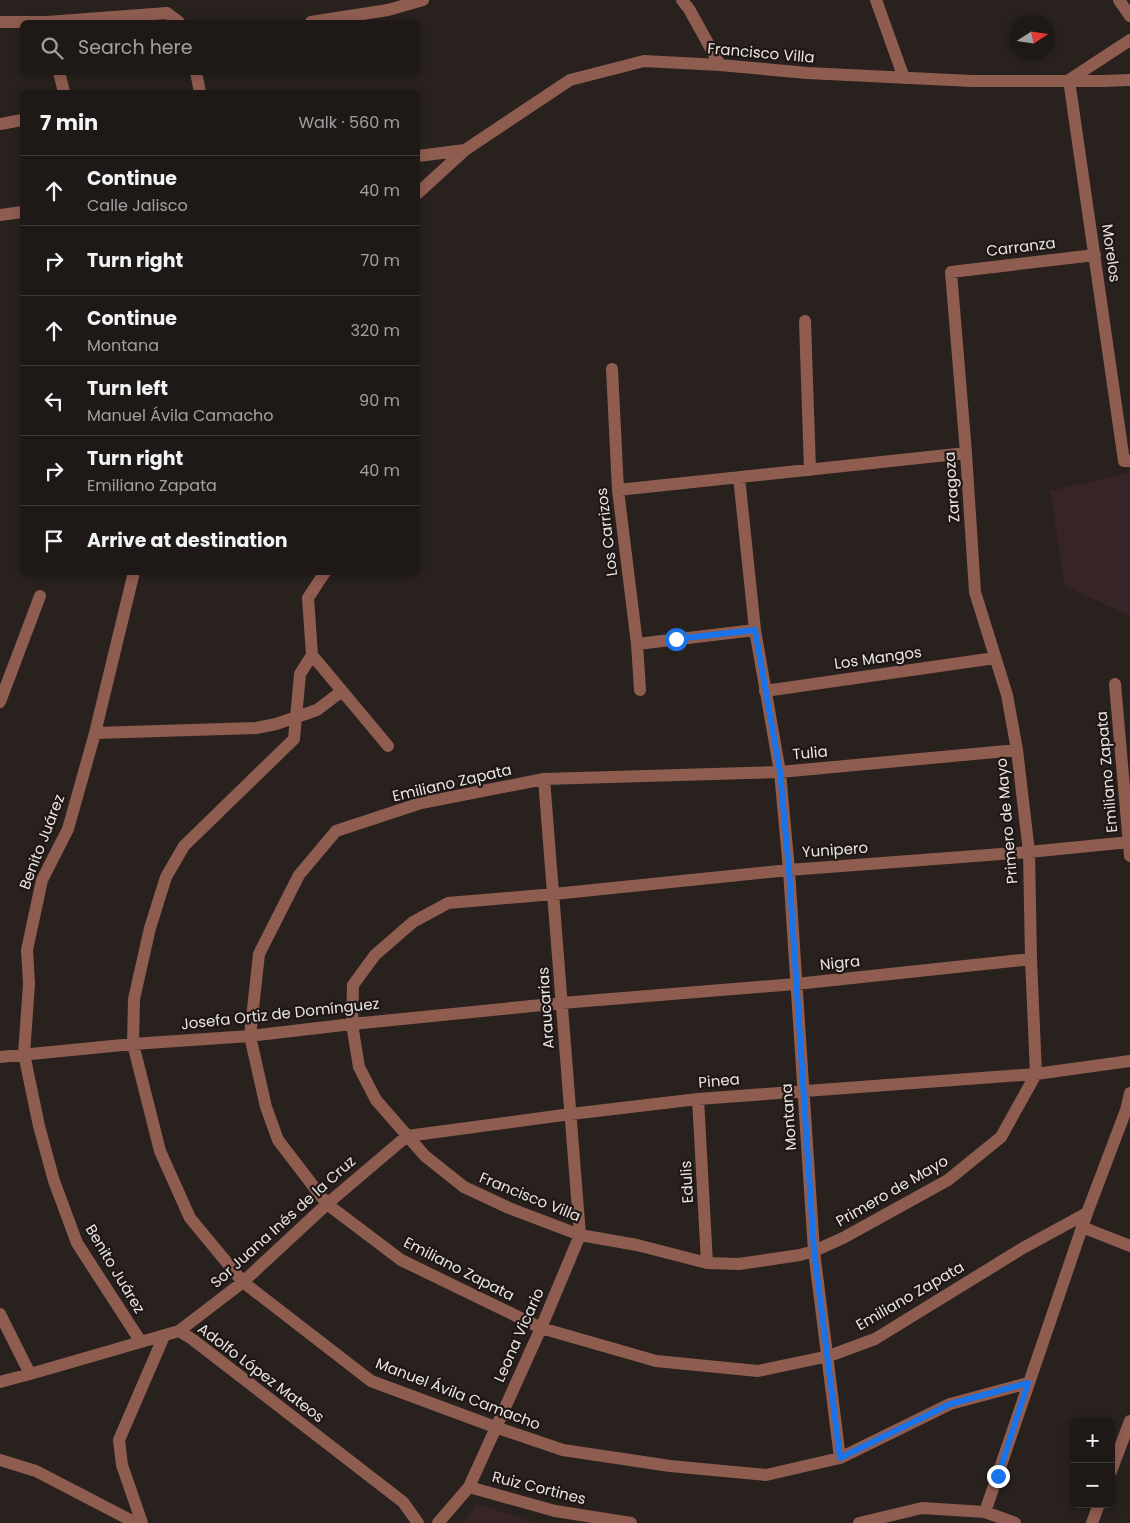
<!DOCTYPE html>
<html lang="en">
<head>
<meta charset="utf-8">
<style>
  body { margin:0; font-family:Poppins,sans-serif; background:#2b2623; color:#f1f3f6 }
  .controls { position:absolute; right:15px; bottom:15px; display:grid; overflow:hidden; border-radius:8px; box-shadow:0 2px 8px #0003 }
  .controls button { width:45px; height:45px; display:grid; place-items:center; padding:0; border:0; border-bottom:1px solid #3c3835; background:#1e1916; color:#f1f3f6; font:25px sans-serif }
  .compass { position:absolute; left:1010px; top:15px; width:45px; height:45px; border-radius:50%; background:#1e1916; box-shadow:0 2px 8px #0003; rotate:78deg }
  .stop { position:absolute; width:15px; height:15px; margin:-11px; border:4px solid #1a73e8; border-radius:50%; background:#fff }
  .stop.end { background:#1a73e8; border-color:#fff; box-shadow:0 1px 5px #0008 }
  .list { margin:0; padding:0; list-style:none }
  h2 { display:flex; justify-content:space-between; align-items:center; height:65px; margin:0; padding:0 20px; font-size:21px }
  h2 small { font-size:16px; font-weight:400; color:#a1a0a1 }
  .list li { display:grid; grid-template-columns:32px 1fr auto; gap:15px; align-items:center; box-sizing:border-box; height:70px; padding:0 20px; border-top:1px solid #3c3835 }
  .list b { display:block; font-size:19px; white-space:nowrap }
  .list p { margin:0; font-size:16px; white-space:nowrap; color:#a1a0a1 }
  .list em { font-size:16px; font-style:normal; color:#a1a0a1 }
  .icon { flex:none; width:28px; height:28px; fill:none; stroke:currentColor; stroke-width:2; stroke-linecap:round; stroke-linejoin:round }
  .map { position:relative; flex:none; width:1130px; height:1523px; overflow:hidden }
  .search { position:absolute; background:#1e1916; box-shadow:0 2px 8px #0003; left:20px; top:20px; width:400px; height:55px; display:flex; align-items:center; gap:12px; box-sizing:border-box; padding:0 18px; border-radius:8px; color:#a1a0a1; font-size:19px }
  .panel { position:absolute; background:#1e1916; box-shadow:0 2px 8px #0003; left:20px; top:90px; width:400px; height:485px; border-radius:8px }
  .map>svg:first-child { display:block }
  .education { fill:#372426 }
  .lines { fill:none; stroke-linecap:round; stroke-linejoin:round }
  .minor { stroke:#8f5c50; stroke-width:12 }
  .route { stroke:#1a73e8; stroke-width:6 }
  .labels { text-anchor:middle; stroke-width:4.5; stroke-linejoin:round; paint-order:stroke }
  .street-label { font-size:15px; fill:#e9e4e2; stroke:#1e1715 }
</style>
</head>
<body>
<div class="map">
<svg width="1130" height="1523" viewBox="0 0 1130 1523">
  <rect width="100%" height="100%" fill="#28211e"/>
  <path class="education" d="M1130 472V616L1065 586 1050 491Z
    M477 1504 537 1523H464Z"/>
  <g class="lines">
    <path class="minor" d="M682 0 689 9 720 65
      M876 0 904 78
      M1119 0 1130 16
      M0 22H47L167 13 179 22
      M311 22 388 10 423 0
      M59 72 64 92
      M196 72 200 92
      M1069 80 1124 461H1130
      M1069 80 1130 40
      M0 124 22 120
      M418 156 465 150
      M418 193 465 150 570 80 644 61 720 65 807 73 972 81H1104L1130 80
      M0 215 22 212
      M1095 255 951 272 966 453 975 592 1007 695 1017 750 1029 852 1031 959 1036 1074 1001 1137 948 1180 843 1238 814 1251 800 1255 739 1264 707 1263 637 1245 580 1235 509 1208 464 1187 425 1156 376 1100 359 1067 352 1024 353 985 375 955 413 922 448 903 554 894 789 870 1029 852 1130 842
      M805 321 810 470
      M612 369 618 490 637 644 640 690
      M739 477 755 630 780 772 789 870 814 1251 840 1458
      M618 490 966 453
      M134 572 95 733 68 829 42 880 27 950 29 984 24 1054 39 1126 54 1181 77 1243 141 1342
      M325 572 308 598 312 655 388 746
      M637 644 755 630
      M312 655 300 674 294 739 184 846 166 877 150 928 134 999 133 1044 160 1151 190 1218 243 1282 371 1381 495 1427 563 1450 670 1466 766 1475 840 1458 950 1404 1028 1383
      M1115 684 1130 856
      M765 691 995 658
      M0 702 40 596
      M95 733 256 728 276 724 317 710 342 691
      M1017 750 780 772 544 779 421 803 336 831 299 875 259 954 250 1036 266 1107 278 1140 327 1204 401 1260 541 1328 656 1361 758 1371 829 1356 875 1339 1023 1248 1087 1213
      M0 1057 133 1044 250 1036 352 1024 562 1003 796 984 1031 959
      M698 1099 707 1263
      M1082 1227 1130 1246
      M0 1314 30 1374
      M179 1331 192 1339 403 1502 418 1523
      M0 1382 30 1374 179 1331 243 1282 327 1204 407 1136 571 1114 698 1099 1036 1074 1130 1061
      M0 1460 36 1471 136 1523
      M1111 1471 1130 1421
      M469 1487 555 1511 631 1523
      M985 1512 1087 1213 1126 1110 1130 1093
      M142 1523 122 1465 119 1440 164 1336
      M438 1523 469 1487 541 1328 580 1235 544 779
      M859 1523 922 1508 985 1512 1015 1523
      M1092 1523 1099 1504"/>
  </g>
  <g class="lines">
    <path class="route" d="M676 639 755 630 780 772 789 870 814 1251 840 1458 950 1404 1028 1383 998 1476"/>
  </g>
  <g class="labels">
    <g class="street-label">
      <text transform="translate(761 53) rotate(5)" y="5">Francisco Villa</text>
      <text transform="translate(1021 247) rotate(-7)" y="5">Carranza</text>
      <text transform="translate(1111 253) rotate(82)" y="5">Morelos</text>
      <text transform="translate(952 487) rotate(-94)" y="5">Zaragoza</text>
      <text transform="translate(607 532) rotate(-97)" y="5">Los Carrizos</text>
      <text transform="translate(878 658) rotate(-8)" y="5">Los Mangos</text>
      <text transform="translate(810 753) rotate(-5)" y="5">Tulia</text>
      <text transform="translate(1107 772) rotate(-95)" y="5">Emiliano Zapata</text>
      <text transform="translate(452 783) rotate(-13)" y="5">Emiliano Zapata</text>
      <text transform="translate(1007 821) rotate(-95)" y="5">Primero de Mayo</text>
      <text transform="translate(42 842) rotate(-69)" y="5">Benito Juárez</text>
      <text transform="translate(835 850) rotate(-4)" y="5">Yunipero</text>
      <text transform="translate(840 963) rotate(-6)" y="5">Nigra</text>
      <text transform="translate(546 1008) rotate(-94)" y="5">Araucarias</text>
      <text transform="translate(280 1014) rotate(-6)" y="5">Josefa Ortiz de Domínguez</text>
      <text transform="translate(719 1081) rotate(-5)" y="5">Pinea</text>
      <text transform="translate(789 1117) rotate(-94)" y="5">Montana</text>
      <text transform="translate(687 1182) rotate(-93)" y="5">Edulis</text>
      <text transform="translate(892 1191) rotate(-30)" y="5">Primero de Mayo</text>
      <text transform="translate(530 1197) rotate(22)" y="5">Francisco Villa</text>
      <text transform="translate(283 1222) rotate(-42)" y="5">Sor Juana Inés de la Cruz</text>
      <text transform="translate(115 1269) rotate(59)" y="5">Benito Juárez</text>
      <text transform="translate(459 1269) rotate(27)" y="5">Emiliano Zapata</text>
      <text transform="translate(910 1296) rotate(-30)" y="5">Emiliano Zapata</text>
      <text transform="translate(519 1335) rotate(-66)" y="5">Leona Vicario</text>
      <text transform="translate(261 1373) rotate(37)" y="5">Adolfo López Mateos</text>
      <text transform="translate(458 1394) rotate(21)" y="5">Manuel Ávila Camacho</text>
      <text transform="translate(539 1488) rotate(14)" y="5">Ruiz Cortines</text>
    </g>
  </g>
</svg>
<div class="controls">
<button>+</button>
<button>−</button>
</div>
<svg class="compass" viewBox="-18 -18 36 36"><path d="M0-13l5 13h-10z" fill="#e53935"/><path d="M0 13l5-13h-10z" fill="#a1a0a1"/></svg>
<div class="stop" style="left:676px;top:639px"></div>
<div class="stop end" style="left:998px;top:1476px"></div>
<div class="search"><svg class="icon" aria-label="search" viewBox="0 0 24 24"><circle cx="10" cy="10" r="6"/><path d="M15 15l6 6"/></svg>Search here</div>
<section class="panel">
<h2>7 min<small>Walk · 560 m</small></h2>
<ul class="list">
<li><svg class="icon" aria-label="ahead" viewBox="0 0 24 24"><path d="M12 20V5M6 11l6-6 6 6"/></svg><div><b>Continue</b><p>Calle Jalisco</p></div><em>40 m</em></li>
<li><svg class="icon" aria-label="right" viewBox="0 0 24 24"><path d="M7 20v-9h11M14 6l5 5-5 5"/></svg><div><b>Turn right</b></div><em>70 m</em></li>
<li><svg class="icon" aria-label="ahead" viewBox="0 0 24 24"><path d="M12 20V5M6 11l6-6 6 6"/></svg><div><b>Continue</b><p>Montana</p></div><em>320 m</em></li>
<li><svg class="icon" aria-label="left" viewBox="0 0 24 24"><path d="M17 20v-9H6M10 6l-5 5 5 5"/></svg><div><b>Turn left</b><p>Manuel Ávila Camacho</p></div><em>90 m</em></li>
<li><svg class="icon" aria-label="right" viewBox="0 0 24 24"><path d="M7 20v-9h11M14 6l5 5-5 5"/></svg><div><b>Turn right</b><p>Emiliano Zapata</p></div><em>40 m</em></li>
<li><svg class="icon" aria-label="arrive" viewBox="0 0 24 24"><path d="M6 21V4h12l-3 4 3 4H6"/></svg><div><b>Arrive at destination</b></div></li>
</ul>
</section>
</div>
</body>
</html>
